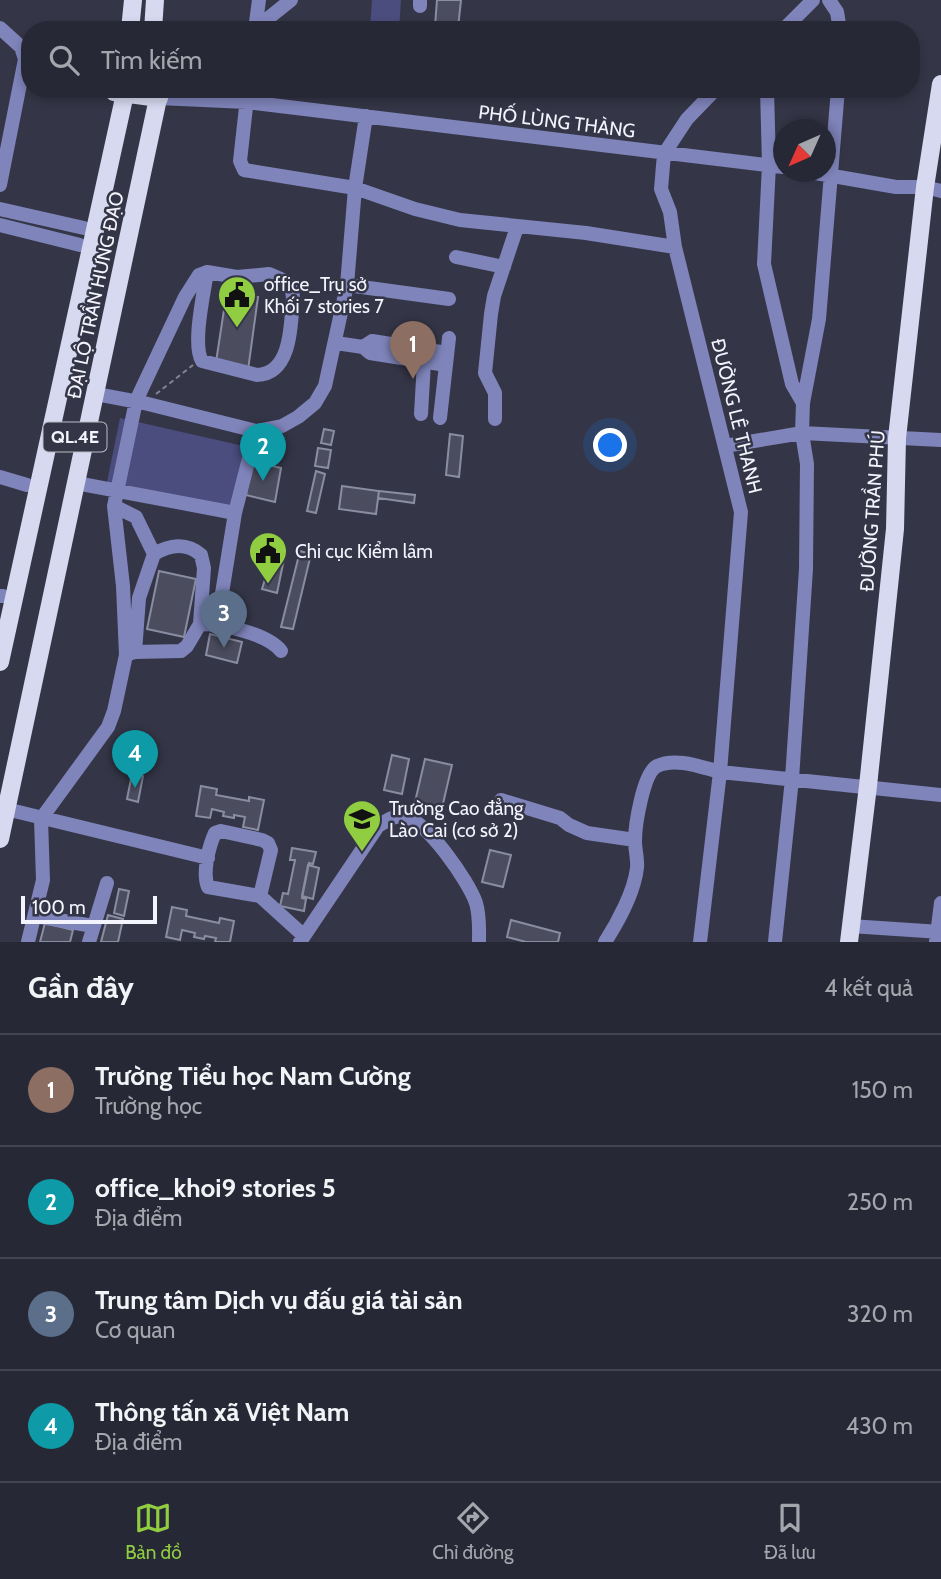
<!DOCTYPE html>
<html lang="vi">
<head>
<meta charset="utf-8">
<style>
  body { margin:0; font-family:Cabin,sans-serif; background:#333441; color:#f1f3f6 }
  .compass { position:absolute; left:773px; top:119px; width:63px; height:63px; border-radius:50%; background:#272835; box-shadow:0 4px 10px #0003; rotate:225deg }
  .scale { position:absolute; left:21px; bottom:18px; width:136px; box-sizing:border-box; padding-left:7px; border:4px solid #f3f4fd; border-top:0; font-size:19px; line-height:24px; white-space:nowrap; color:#f3f4fd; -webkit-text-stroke:5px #343647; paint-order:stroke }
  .you { position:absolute; left:611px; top:446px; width:24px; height:24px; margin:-18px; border:5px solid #fff; border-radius:50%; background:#1a73e8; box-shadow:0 0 0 10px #1a73e833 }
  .badge { display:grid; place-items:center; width:46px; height:46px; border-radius:50%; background:#91cd40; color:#fff; font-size:23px; font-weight:700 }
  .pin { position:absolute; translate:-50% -58px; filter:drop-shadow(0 2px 4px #0008) }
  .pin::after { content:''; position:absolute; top:37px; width:24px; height:21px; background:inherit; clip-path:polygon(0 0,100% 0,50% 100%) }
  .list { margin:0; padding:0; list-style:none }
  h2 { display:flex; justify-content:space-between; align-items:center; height:91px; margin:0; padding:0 28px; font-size:30px }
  h2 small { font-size:23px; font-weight:400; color:#a4a6ad }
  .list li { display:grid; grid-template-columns:46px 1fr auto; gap:21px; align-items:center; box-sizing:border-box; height:112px; padding:0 28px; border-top:2px solid #434450 }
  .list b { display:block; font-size:26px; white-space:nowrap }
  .list p { margin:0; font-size:23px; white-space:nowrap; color:#a4a6ad }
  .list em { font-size:23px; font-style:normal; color:#a4a6ad }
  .icon { flex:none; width:38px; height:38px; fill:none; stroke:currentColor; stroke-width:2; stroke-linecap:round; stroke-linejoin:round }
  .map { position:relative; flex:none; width:941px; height:942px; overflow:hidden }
  .search { position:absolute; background:#272835; box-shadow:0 4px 10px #0003; left:21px; right:21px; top:21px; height:77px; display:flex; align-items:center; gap:18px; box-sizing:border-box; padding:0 24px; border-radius:28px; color:#a4a6ad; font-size:26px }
  .sheet { height:539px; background:#272835 }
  nav { display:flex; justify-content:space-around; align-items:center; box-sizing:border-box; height:98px; border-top:2px solid #434450; background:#272835; font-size:19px; color:#a4a6ad }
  nav a { display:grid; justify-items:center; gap:4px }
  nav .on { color:#91cd40 }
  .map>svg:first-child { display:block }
  .green { fill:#4a4d7d }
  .building { fill:#4b4d5f; stroke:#8a8da1; stroke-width:2 }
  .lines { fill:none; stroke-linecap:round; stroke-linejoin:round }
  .path { stroke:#858694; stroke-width:2; stroke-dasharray:5 3.5; stroke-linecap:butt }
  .minor { stroke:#7f84ba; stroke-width:14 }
  .major { stroke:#d6d9ef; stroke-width:18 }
  .labels { text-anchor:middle; stroke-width:5; stroke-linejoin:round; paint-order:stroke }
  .shield { fill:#343647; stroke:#babbc6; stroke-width:2 }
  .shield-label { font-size:18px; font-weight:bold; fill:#f3f4fd }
  .street-label { font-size:19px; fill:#f3f4fd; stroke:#343647 }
  .poi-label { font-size:19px; fill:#f3f4fd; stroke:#343647; text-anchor:start }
</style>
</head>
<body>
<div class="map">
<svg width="941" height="942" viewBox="0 0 941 942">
  <rect width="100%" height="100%" fill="#343647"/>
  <path class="green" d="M372 0H401L399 30 370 29Z
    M120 418 248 447 241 511 106 487Z"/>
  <path class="building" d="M437 0H461L458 28 435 26Z
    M227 290 258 297 248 370 216 362Z
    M324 429 334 431 331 445 321 443Z
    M450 434 463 436 459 477 446 475Z
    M318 448 331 450 328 468 315 466Z
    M251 461 281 468 275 502 246 495Z
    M316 471 325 474 316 513 307 511Z
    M342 486 379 491 376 514 339 509Z
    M379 491 415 495 414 503 378 498Z
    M260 543 278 547 285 554 277 593 262 589 271 560 256 556Z
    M300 551 311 554 293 629 281 627Z
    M159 571 196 579 184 637 147 629Z
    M210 634 242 642 237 663 206 655Z
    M392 755 409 759 402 794 384 790Z
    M425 759 452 765 442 808 415 802Z
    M132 774 143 776 138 802 127 799Z
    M201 786 217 789 216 795 249 801V797L264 800 258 830 243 827 245 817 234 815V818L223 816 224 812 212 809 210 818 196 816Z
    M292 848 316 852 313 864 309 863 302 898 306 899 304 911 280 906 283 893 288 894 295 860H290Z
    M490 850 511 855 503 887 482 882Z
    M308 865 319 868 313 899 302 896Z
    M119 889 129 891 124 916 114 913Z
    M172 907 187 910 186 916 219 923 220 918 234 921 230 942H215L216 938 205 936 204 939 194 937 195 933 182 930 180 940 166 937Z
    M108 915 123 919 118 942H101Z
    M511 920 560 933 558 942H526L507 937Z
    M45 923 73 930 70 942H40Z"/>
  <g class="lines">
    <path class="path" d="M156 394 193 365"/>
    <path class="minor" d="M829 0 837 12 840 30
      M420 6V0
      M0 28 21 47 25 59 0 185
      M256 28 291 0
      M255 30 259 0
      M783 30 813 0
      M248 89 240 161 244 170 355 188 415 209 460 220 586 233 675 247
      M767 89 769 165 764 264 792 384 803 403
      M159 98 247 102 783 167
      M810 172 896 187H925L941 191
      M0 209 84 228
      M0 225 80 245
      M456 257 504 267
      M347 285 449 299
      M336 343 363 347 370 353 446 365
      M363 347 372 341 447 353
      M96 394 144 403 256 431 282 426 298 417 315 403 325 386 347 285 355 188 366 116
      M421 414 424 362
      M440 418 449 338
      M495 419V393L485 373 491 314 494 296 517 227
      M725 446 802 433 941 440
      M0 477 27 485
      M76 483 235 513
      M114 506 136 517 154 554
      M0 596H3
      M217 624 235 513 256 431
      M135 652 139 598 154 554C169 545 187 542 201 555L204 568 200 624
      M128 654 135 652 181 651 187 646 200 624C221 624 267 633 281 651
      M501 800 560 818 569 825 587 833 635 840
      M6 809 208 858
      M260 896 271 850 268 843 262 840 221 831 215 833C209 846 202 873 208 887L260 896 303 935
      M35 916 93 926
      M850 926 941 932
      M28 942 43 880 41 819 108 727 114 711 126 655 123 586 114 506 136 401 185 297 199 275 207 272 237 277 269 274 285 281 292 291 293 297C291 323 292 374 257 375L202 361C192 345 204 292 207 272
      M89 942 107 883
      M300 942 378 826C386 821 394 815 403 816 426 819 469 882 476 903 480 916 479 930 479 942
      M605 942C618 922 634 892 637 868 638 860 635 850 635 841 635 826 643 773 657 766 676 757 701 767 720 772L941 795
      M700 942 720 772 741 512 675 247 670 212 661 189 664 154 687 119 716 89
      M775 942 792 779 806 569 807 464 802 433 803 403 819 319 838 89
      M936 942 941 903"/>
    <path class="major" d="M130 30 133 0
      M153 30 155 0
      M114 92 159 98
      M0 662 126 89
      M0 839 160 89
      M849 942 868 786 895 529 897 438 925 187 941 84"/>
  </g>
  <defs>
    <symbol id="civic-pin" viewBox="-11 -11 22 30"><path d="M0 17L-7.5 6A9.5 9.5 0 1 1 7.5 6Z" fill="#91cd40" stroke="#343647"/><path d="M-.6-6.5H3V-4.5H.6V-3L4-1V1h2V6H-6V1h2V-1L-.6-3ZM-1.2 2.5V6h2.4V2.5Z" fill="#111"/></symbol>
    <symbol id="university-pin" viewBox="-11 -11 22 30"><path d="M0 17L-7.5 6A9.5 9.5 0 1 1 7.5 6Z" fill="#91cd40" stroke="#343647"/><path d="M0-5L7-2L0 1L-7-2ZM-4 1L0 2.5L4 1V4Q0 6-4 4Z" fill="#111"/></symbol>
  </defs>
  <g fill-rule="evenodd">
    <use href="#civic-pin" x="215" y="273" width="44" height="60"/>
    <use href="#civic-pin" x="246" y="529" width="44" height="60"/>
    <use href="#university-pin" x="340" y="797" width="44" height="60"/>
  </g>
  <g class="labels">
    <rect class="shield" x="43.5" y="422.5" width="63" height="29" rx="5"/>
    <g class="shield-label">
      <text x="75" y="443">QL.4E</text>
    </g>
    <g class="street-label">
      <text transform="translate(557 121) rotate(7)" y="7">PHỐ LÙNG THÀNG</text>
      <text transform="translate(95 295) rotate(-78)" y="7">ĐẠI LỘ TRẦN HƯNG ĐẠO</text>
      <text transform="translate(737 416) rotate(76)" y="7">ĐƯỜNG LÊ THANH</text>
      <text transform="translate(872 511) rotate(-86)" y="7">ĐƯỜNG TRẦN PHÚ</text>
    </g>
    <g class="poi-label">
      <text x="264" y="291">office_Trụ sở<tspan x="264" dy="22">Khối 7 stories 7</tspan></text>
      <text x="295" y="558">Chi cục Kiểm lâm</text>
      <text x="389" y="815">Trường Cao đẳng<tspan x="389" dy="22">Lào Cai (cơ sở 2)</tspan></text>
    </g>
  </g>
</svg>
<svg class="compass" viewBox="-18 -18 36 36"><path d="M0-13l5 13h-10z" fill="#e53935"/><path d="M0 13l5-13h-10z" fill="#a4a6ad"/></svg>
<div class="scale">100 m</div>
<div class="you"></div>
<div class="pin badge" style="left:413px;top:379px;background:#8d6e63">1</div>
<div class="pin badge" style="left:263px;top:481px;background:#0f9aa8">2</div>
<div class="pin badge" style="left:224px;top:648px;background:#5c6f8a">3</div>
<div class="pin badge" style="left:135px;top:788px;background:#0f9aa8">4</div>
<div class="search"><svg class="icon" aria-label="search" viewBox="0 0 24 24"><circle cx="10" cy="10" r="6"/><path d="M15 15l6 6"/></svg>Tìm kiếm</div>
</div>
<section class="sheet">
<h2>Gần đây<small>4 kết quả</small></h2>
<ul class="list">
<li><span class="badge" style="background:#8d6e63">1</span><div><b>Trường Tiểu học Nam Cường</b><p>Trường học</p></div><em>150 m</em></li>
<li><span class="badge" style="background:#0f9aa8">2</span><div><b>office_khoi9 stories 5</b><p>Địa điểm</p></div><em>250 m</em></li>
<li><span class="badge" style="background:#5c6f8a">3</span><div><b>Trung tâm Dịch vụ đấu giá tài sản</b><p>Cơ quan</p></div><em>320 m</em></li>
<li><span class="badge" style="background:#0f9aa8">4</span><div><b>Thông tấn xã Việt Nam</b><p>Địa điểm</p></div><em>430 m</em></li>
</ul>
</section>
<nav>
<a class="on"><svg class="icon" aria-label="map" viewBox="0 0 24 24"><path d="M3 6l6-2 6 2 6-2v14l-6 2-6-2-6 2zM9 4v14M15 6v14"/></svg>Bản đồ</a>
<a><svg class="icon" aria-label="directions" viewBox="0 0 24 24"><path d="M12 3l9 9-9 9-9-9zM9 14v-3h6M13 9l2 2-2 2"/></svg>Chỉ đường</a>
<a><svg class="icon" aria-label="saved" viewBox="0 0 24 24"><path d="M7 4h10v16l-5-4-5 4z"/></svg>Đã lưu</a>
</nav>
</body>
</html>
